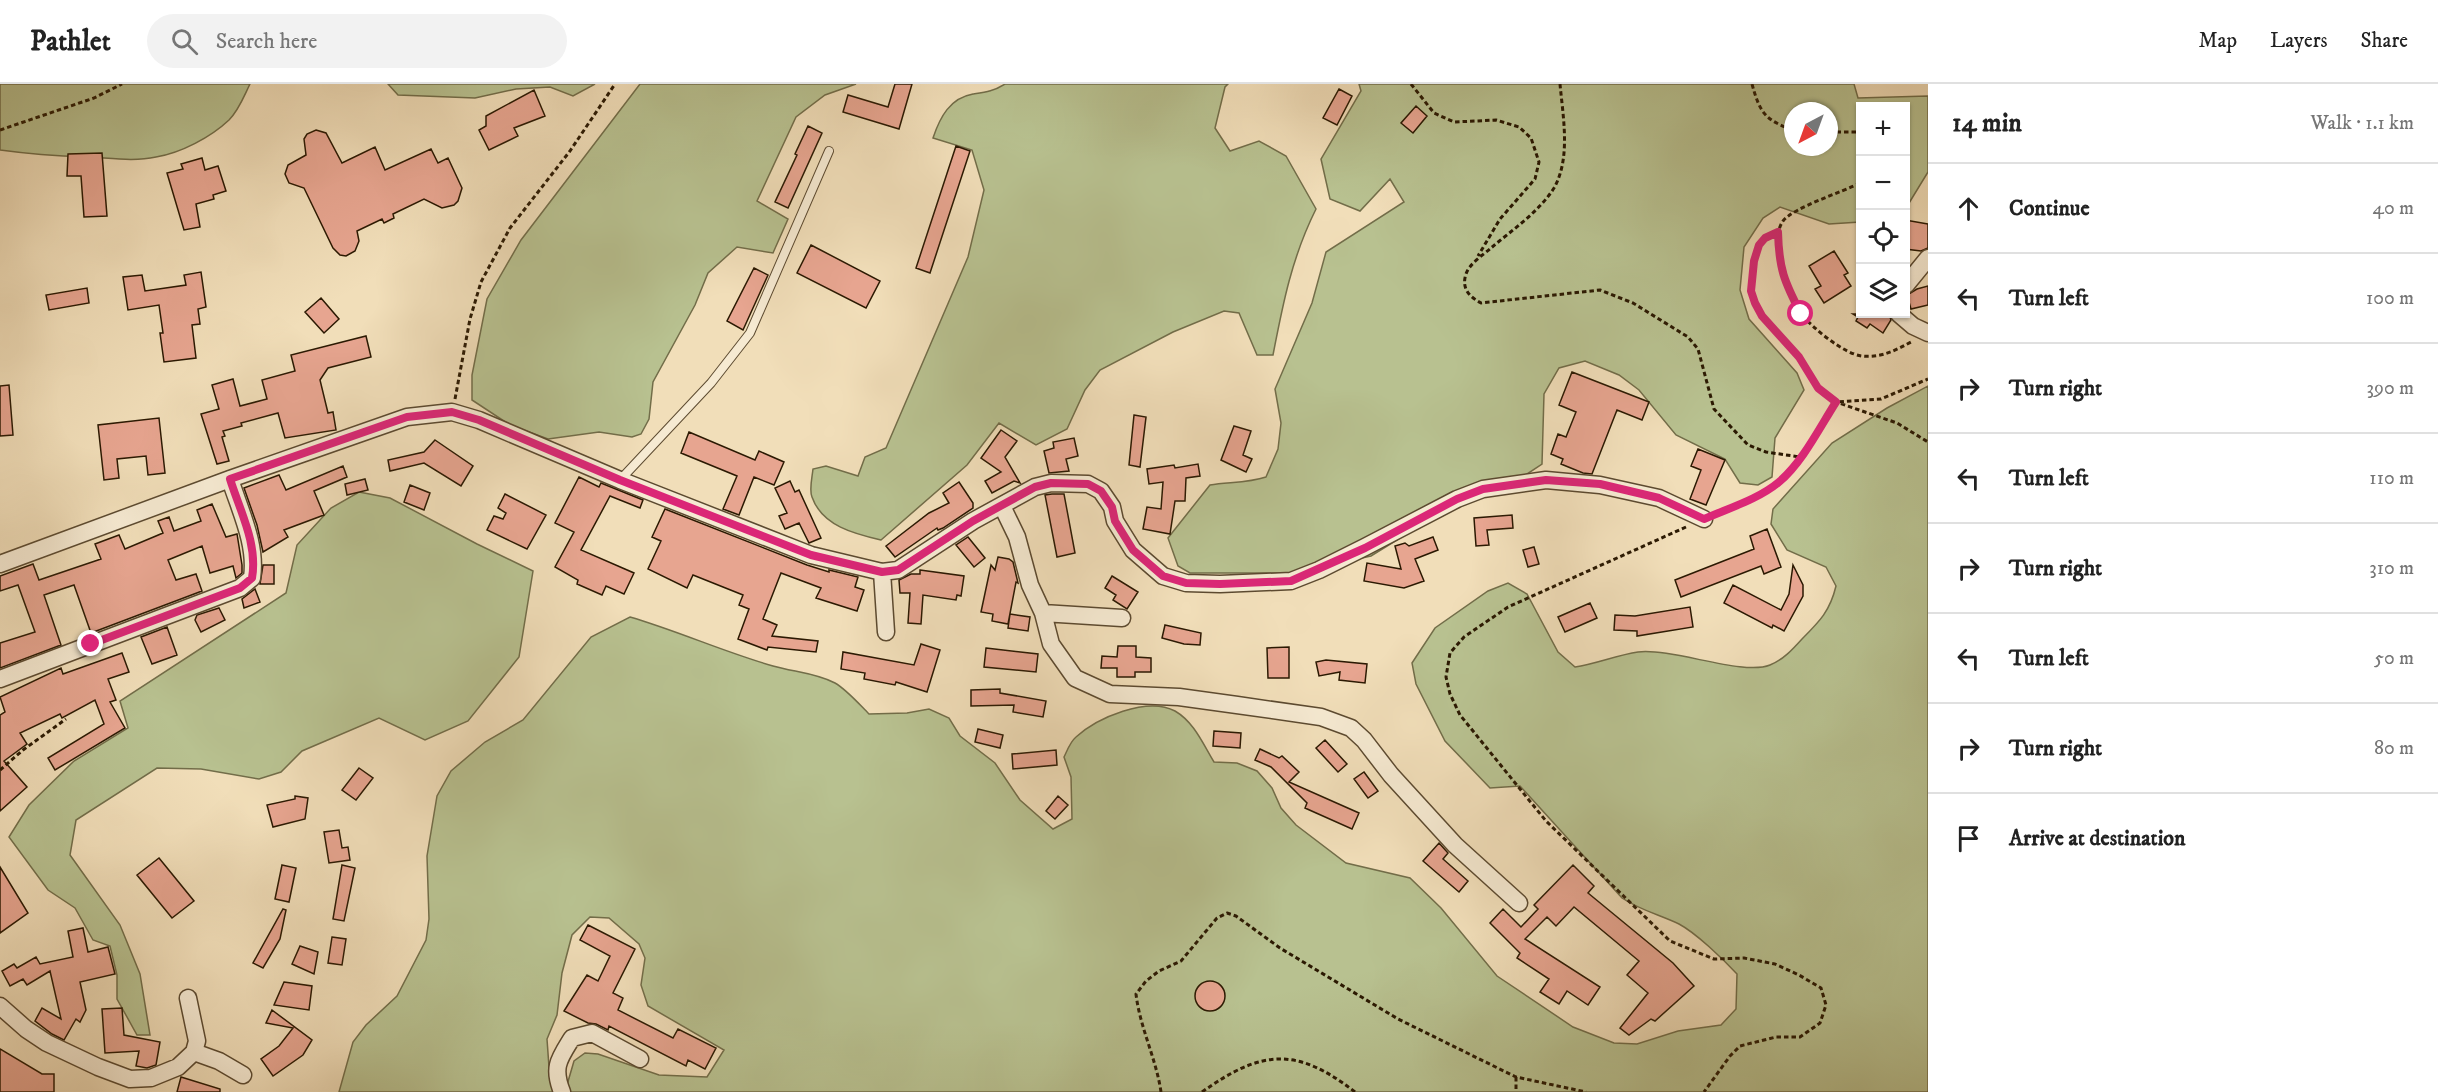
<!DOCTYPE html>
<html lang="en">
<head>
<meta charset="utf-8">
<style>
  body { margin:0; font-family:"IM FELL DW Pica",serif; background:#f2f2f2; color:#222 }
  .controls { position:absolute; right:18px; top:18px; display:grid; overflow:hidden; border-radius:0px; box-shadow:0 2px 4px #0004 }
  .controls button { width:54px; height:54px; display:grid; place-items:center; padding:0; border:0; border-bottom:2px solid #e0e0e0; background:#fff; color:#222; font:30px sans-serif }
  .compass { position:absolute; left:1784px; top:18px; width:54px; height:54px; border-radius:50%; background:#fff; box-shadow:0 2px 4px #0004; rotate:221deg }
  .stop { position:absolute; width:18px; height:18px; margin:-14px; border:4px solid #db2777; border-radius:50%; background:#fff }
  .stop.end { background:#db2777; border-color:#fff; box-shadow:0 2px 6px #0008 }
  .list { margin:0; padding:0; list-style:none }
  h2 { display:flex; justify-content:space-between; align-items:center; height:78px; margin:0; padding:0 24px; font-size:26px }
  h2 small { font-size:20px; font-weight:400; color:#767676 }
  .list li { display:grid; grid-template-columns:39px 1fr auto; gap:18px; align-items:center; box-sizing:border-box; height:90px; padding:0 24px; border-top:2px solid #e0e0e0 }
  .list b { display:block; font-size:22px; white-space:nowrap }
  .list em { font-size:20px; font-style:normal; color:#767676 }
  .icon { flex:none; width:33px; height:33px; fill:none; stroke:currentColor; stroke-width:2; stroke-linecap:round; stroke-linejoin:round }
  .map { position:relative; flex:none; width:1928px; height:1008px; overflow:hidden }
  header { display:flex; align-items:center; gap:36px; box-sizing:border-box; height:84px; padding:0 30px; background:#fff; border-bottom:2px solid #e0e0e0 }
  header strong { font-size:28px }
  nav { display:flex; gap:33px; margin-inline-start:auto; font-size:21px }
  .search { width:420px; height:54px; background:#f2f2f2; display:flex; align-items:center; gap:15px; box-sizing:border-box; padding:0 21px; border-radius:33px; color:#767676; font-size:22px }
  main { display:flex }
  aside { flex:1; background:#fff }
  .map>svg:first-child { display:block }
  .green { fill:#b8c190; stroke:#726d49; stroke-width:1.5; fill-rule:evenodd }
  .building { fill:#e7a590; stroke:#2b1902; stroke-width:1.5 }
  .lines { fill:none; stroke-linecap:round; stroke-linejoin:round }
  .service-casing { stroke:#5c4a30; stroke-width:10 }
  .minor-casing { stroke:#5c4a30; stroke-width:19 }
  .path { stroke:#2b1902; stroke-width:3; stroke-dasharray:4.5 3; stroke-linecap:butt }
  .service { stroke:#f6ead2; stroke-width:8 }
  .minor { stroke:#f6ead2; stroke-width:16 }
  .route { stroke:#db2777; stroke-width:8 }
</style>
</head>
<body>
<header>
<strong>Pathlet</strong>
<div class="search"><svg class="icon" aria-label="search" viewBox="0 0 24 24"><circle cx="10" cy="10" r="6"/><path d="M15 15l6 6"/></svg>Search here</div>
<nav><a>Map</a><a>Layers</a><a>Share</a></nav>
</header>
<main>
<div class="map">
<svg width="1928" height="1008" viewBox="0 0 1928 1008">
  <rect width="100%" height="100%" fill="#f1deb9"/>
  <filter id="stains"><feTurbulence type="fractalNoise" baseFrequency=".00333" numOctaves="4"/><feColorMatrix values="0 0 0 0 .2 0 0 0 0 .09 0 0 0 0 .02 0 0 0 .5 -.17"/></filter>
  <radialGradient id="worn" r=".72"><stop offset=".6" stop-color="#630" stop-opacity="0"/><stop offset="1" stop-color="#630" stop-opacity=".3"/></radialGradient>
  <path class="green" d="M0 0H250C244 12 239 26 229 36 211 53 181 69 156 73 134 78 110 74 87 73 58 72 29 70 0 66Z
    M388 0H595L573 12 550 3 516 5 475 14 398 11Z
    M640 0H856L825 11 796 33 757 117 788 135 773 169 737 163 708 189 695 221 653 298 649 335 641 350 632 353 599 348 548 355 510 341 472 316V291L487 215 521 156Z
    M1005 0H1228L1225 3 1215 44 1230 67 1259 57 1286 72 1316 125C1292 173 1283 219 1273 271H1257L1239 229 1224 227 1173 248 1100 286 1085 306 1067 345 1036 361 999 339 967 381 881 456C855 450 822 442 812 413 809 406 812 394 813 385L826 382 858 392 865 373 886 364 968 173 984 106 972 66 933 54C940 33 950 14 973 10 986 8 994 7 1005 0Z
    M1359 0H1854L1858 14 1928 12V88L1906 124V22H1860V138L1829 140 1780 123 1763 134 1744 163 1740 206 1749 235 1797 289 1804 306 1775 354 1772 393 1758 401 1740 399 1725 375 1676 351 1639 306 1619 291 1585 277 1559 284 1544 310 1542 380 1524 392 1486 401 1371 472 1293 489H1190L1178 482 1168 454 1210 401C1229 398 1248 399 1266 393L1278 365 1281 339 1275 305 1312 219 1326 168 1404 118 1390 95 1360 127 1330 115 1321 75 1361 7ZM1793 27H1829V63H1793Z
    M1928 302V1008H571L567 1001 574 977 585 969 598 970 659 991 707 993 724 966 648 922 641 901 645 874 639 860 609 834 590 833 572 851 562 889 557 931 547 955 550 997 555 1008H339L353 958 366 941 397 912 426 856 429 835 427 772 437 712 451 687 485 658 523 636 591 553 630 533C678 547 724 568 773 582 794 588 816 589 835 599 847 606 859 620 869 630L907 629 929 625 949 634 960 652 995 679 1020 716 1053 745 1072 735 1071 693 1064 673C1067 667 1070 658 1076 653 1097 634 1147 612 1175 627 1194 638 1203 660 1214 678L1237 679 1257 687 1272 704 1281 724 1296 741 1346 779 1410 794 1441 824 1497 892 1573 943 1614 959 1637 960 1678 947 1721 941 1736 925 1737 890C1723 875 1696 849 1679 840 1660 831 1640 826 1622 814L1520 702 1490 704 1445 657 1416 600 1412 579 1435 544 1488 507 1508 499 1527 510 1558 568 1575 583C1596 580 1617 571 1638 568 1673 564 1743 592 1770 581 1783 576 1793 565 1802 555 1820 537 1830 527 1836 502L1826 483 1787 466 1771 440 1773 425 1832 359 1887 324Z
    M359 408 390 414 477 460 533 487 519 573 468 637 425 656 379 634 302 667 281 688 259 695 201 685 157 684 76 736 70 771 120 841 140 890 150 951H137L117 915V891L110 862 93 856 75 824 48 806 9 753 29 721 74 677 128 644 120 617 286 509 297 461 331 424Z"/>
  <path class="building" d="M895 0H912L899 45 843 28 848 11 888 23Z
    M1339 5 1352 12 1337 41 1323 34Z
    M534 6 545 32 514 44 518 52 489 66 479 46 486 42V32Z
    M1416 22 1427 32 1413 49 1401 39Z
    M808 42 822 49 788 124 775 118 797 71 795 70Z
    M316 46 326 49 342 79 375 63 385 86 431 65 438 79 448 74 462 104 458 117 454 121 442 124 424 115 393 130 394 134 384 139 382 135 357 147 359 157 355 167 346 172 340 171 333 164 304 104 289 99 285 90 288 81 306 71 304 55 307 50Z
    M956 62 970 67 930 189 916 184Z
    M102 69 107 132 84 133 81 92H67L68 70Z
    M202 74 205 86 218 82 226 107 213 111 214 115 196 120 200 143 184 146 167 89 183 85 181 80Z
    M1905 136 1928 140V164L1921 167 1905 165Z
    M811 161 880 197 866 224 797 189Z
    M1834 167 1848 189 1844 191 1851 202 1824 219 1815 205 1821 202 1809 182Z
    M754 184 768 191 743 246 727 237Z
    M201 188 206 223 198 225 200 240 192 241 196 274 164 278 160 249H163L159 221 128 226 123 193 142 191 145 207 186 201 184 191Z
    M1928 202V221L1911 225 1907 211 1917 205Z
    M87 204 89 219 49 226 46 211Z
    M321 214 339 235 324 249 305 228Z
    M1853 230H1889L1891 236 1883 249 1870 240 1867 244 1856 237 1858 233Z
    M366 252 371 273 328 284 320 296 328 329 333 328 336 346 285 354 278 329 241 339 242 342 223 347 225 352 222 353 229 377 217 380 201 330 219 325 212 301 233 295 240 322 267 315 262 296 295 287 291 271Z
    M1572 288 1649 318 1642 336 1617 326 1592 390 1583 389 1561 380 1563 375 1551 370 1558 350 1566 353 1576 328 1559 321Z
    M9 301 13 351 0 352V302Z
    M1134 331 1146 333 1140 383 1129 381Z
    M159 334 165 389 148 391 146 372 117 375 119 394 104 396 98 341Z
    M1234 342 1251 347 1243 371 1252 375 1246 388 1221 376Z
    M1001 346 1017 357 1005 373 1020 399 1014 397 992 409 985 397 1001 388 981 374Z
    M689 348 755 376 759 367 784 378 774 401 754 393 739 431 723 425 737 392 681 369Z
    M1074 354 1078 372 1066 375 1069 387 1049 389 1044 367 1054 364 1053 358Z
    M435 356 473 382 461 402 424 379 390 387 388 376 424 368Z
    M1698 365 1725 376 1706 421 1690 415 1701 386 1691 382Z
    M1198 380 1200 392 1186 394 1185 417H1175L1170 450 1143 445 1147 423 1161 425 1163 398 1149 400 1147 385 1174 381 1175 384Z
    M343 382 347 393 314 407 324 431 284 446 288 453 263 468 257 441 244 404 279 391 286 406Z
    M579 393 599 403 601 399 643 416 640 424 610 412 581 466 634 489 624 510 606 502 602 511 577 500 578 496 555 483 574 448 555 439Z
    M365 395 368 406 347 411 345 400Z
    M790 397 795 408 799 406 821 454 809 459 799 439 785 445 779 432 787 429 775 404Z
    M959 398 973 419V424L943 444 938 446 937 444 895 473 886 462 929 429 949 419 943 409Z
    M410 401 430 409 424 426 404 418Z
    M505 410 546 431 527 465 487 446 494 432 503 435 506 429 498 424Z
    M1052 410H1064L1075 469 1057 473 1045 411Z
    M212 420 226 453 237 450 242 481V489L236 494 233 482 210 489 202 462 168 476 176 496 196 490 202 507 91 549 74 501 44 511 61 561 0 584V559L35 548 18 501 0 507V492L33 480 39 496 101 475 95 460 119 451 125 465 163 449 158 437 169 433 174 447 201 437 197 426Z
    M665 425 807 481 829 488V486L858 493 855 503 864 506 857 527 816 514 821 504 781 489 763 535 777 541 772 552 818 557 816 568 768 563 767 566 738 555 749 525 739 521 743 511 693 491 687 504 648 485 661 457 652 453Z
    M1512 431 1513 444 1487 446 1489 461 1476 462 1474 434Z
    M1767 445 1781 483 1764 490 1761 482 1681 513 1675 496 1754 465 1750 452Z
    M968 453 985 474 974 483 956 461Z
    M1433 453 1438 466 1415 475 1424 497 1404 504 1364 497 1367 479 1401 485 1395 462 1405 459 1409 462Z
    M1534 463 1539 480 1528 483 1523 466Z
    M998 473 1009 475 1013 478 1018 499 1016 498 1008 540 992 537 993 530 981 528 991 481 995 486Z
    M263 481H274V500H260Z
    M1793 481 1803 501V512L1784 547 1773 541 1772 544 1724 519 1733 501 1781 526 1789 510Z
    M920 486 964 492 961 512 957 511 956 516 923 511 921 540 908 539 910 509H900L899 496 911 490H920Z
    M1112 492 1138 508 1127 525 1113 516 1116 511 1105 504Z
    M255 505 260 518 244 524 242 515Z
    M1590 519 1597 534 1565 548 1558 533Z
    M1690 523 1693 543 1637 552V547L1614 546 1615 531 1635 532Z
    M219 524 225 536 201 548 195 536 197 531Z
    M1010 530 1030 533 1028 547 1008 544Z
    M1165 541 1201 549 1200 561 1184 560 1162 554Z
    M167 543 177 571 152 580 141 553Z
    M921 560 940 566 927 608 896 598 895 601 864 595 865 589 841 585 843 568 914 581Z
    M1118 562H1136V573L1151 574V588H1135V593H1117V584H1101L1102 572 1117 573Z
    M1289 563V594H1268L1267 564Z
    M986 564 1038 570 1036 588 984 583Z
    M122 569 129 588 108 595 116 616 110 618 125 644 55 686 48 674 104 640 95 616 62 634 60 630 20 649 27 660 4 677 27 703 0 727V631L5 628 0 613 61 584 63 590Z
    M1326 576 1367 580 1365 599 1339 596 1340 588 1319 592 1316 578Z
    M1000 605V609L1046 617 1043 633 1013 628 1014 621 971 622V606Z
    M978 645 1003 651 1000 664 975 658Z
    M1214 647 1241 649 1240 664 1213 662Z
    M1325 656 1347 680 1338 688 1316 664Z
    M1260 665 1279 674 1282 672 1299 688 1289 698 1359 729 1352 745 1305 724 1307 719 1271 683 1255 676Z
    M1056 666 1057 681 1013 685 1012 670Z
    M359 684 373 694 356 716 342 706Z
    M1364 688 1378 707 1368 714 1354 695Z
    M295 712 308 714 305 735 273 743 267 721 295 715Z
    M1058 712 1068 721 1055 735 1046 727Z
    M339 746 342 764 348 763 350 776 329 779 324 748Z
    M1439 759 1448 769 1443 775 1468 797 1459 808 1423 777Z
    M159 774 194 817 172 834 137 791Z
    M282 781 296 784 289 818 275 815Z
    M342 781 355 784 344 837 333 835Z
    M1573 781 1594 802 1588 809 1673 879 1694 902 1655 937 1651 935 1629 951 1620 944 1648 909 1627 891 1639 877 1574 823 1556 842 1547 833 1525 855 1600 903 1588 921 1567 907 1559 920 1540 908 1549 895 1517 874 1520 869 1490 839 1503 825 1521 843 1538 825 1534 821Z
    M0 783 28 829 0 849Z
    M283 825 286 826 280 855 263 884 253 879Z
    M588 841 635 865 613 909 623 914 618 926 673 954 678 945 716 964 705 985 688 976 686 982 609 942 608 946 596 940 588 939 564 927 587 891 598 897 610 872 580 856Z
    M83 844 88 868 108 863 115 890 80 898 86 926 80 938 76 935 64 956 52 950 35 937 42 924 61 935 50 887 27 901 23 895 10 902 2 887 14 880 17 884 36 873 40 880 73 873 68 847Z
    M332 853 346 855 342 881 328 879Z
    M300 862 318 868 314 890 292 880Z
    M1195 912a15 15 0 1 1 30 0a15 15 0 1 1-30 0Z
    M284 898 312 902 309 926 274 921Z
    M122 924 124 951 160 958 156 981 147 984 136 982 139 967 105 969 102 925Z
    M272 926 312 956 303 971 273 992 261 975 279 962 293 944 266 939Z
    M0 965 42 990H54V1008H0Z
    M181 993 220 1005V1008H177Z"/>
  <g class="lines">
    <defs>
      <path id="service" d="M620 396 711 299 750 249 829 67"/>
      <path id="minor" d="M1906 201 1928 174
        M1899 230 1913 242 1928 249
        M1002 422 1017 453 1030 501 1043 529 1051 560 1075 594 1110 610 1179 613 1237 621 1321 633 1351 644 1364 656 1391 691 1455 761 1519 819
        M0 480 230 395 407 333 452 328 479 336 620 396 811 471 882 488 898 486 973 437 1035 403 1051 399 1088 400 1101 407 1112 423 1115 437 1133 466 1163 492 1186 499 1220 500 1291 497 1319 486 1365 463 1457 415 1483 405 1546 396 1600 401 1659 414 1704 435
        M882 488 886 548
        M1043 529 1122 534
        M0 595 240 504 252 494C257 460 240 427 230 395
        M0 922 26 945 47 959 98 983 130 995 151 994 178 983 194 968 197 957 188 914
        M194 968 219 977 243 991
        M562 1008C552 983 559 975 572 954L592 949 640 975"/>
    </defs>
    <use href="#service" class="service-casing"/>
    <use href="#minor" class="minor-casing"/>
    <path class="path" d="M1411 0 1434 29 1454 38 1496 36 1519 43 1531 54 1539 78 1535 95 1500 135 1478 172
      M1560 0C1563 33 1571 74 1554 104 1539 128 1512 146 1491 164 1483 171 1469 180 1466 190 1461 205 1470 213 1481 219L1600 206 1633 219 1688 253 1698 265 1714 325 1748 361 1766 368 1800 373
      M1752 0C1760 29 1765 36 1793 46
      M0 46 94 14 122 0
      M1829 48H1856L1860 51
      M1860 99C1843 108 1794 123 1783 137 1768 158 1786 213 1802 231 1814 245 1844 270 1862 272 1882 274 1896 266 1913 257
      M1778 148 1765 154 1759 161 1754 177 1751 207 1762 233 1799 273 1818 304 1836 318 1897 339 1928 358
      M455 315 470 235 481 198 510 144 570 67 615 0
      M1716 429C1737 420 1761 412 1779 398 1801 380 1820 343 1836 318L1881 315 1928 295
      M1686 443 1508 523 1464 553 1450 569 1446 593 1450 610 1460 631 1546 737 1670 857 1714 875 1744 874 1775 880 1799 891 1821 904 1826 921 1820 939 1800 953H1776L1740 962 1730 972 1704 1008
      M0 686 23 666 66 635
      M1516 993V1008
      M1161 1008C1156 974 1140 944 1136 910L1146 897 1159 887 1181 877 1217 834 1227 829 1236 832 1280 864 1398 935 1516 993 1586 1008
      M1202 1008C1261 966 1296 962 1355 1008"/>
    <use href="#service" class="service"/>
    <use href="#minor" class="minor"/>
  </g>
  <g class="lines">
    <path class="route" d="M91 560 240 504 252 494C258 460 240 427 230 395L407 333 452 328 479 336 620 396 811 471 882 488 898 486 973 437 1035 403 1051 399 1088 400 1101 407 1112 423 1115 437 1133 466 1163 492 1186 499 1220 500 1291 497 1365 464 1457 415 1483 405 1546 396 1600 400 1659 414 1704 435C1729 424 1759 415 1779 398 1802 379 1820 343 1836 318L1818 304 1799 273 1762 232 1755 219 1751 207 1754 177 1759 161 1765 154 1778 148C1779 185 1784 197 1801 230"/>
  </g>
  <rect width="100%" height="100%" filter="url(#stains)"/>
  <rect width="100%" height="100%" fill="url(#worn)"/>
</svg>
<div class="controls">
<button>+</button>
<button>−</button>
<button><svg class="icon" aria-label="locate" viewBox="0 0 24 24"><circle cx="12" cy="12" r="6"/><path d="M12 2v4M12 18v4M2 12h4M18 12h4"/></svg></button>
<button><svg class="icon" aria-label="layers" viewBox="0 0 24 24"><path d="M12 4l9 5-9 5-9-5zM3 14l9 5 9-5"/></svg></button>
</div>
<svg class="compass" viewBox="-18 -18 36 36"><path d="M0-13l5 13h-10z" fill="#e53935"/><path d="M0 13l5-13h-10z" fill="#767676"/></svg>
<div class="stop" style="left:1801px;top:230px"></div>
<div class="stop end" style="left:91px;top:560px"></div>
</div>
<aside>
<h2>14 min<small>Walk · 1.1 km</small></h2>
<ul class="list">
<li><svg class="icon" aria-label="ahead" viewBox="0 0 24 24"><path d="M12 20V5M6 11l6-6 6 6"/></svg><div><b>Continue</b></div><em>40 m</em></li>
<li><svg class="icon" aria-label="left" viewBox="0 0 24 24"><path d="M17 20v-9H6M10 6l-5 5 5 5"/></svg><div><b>Turn left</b></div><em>100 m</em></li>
<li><svg class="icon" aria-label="right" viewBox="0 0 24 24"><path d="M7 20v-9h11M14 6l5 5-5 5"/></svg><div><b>Turn right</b></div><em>390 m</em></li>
<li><svg class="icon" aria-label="left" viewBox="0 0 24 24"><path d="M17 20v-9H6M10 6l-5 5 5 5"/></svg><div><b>Turn left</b></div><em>110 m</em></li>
<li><svg class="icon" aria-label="right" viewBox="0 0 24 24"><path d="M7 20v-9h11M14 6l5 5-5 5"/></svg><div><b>Turn right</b></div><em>310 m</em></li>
<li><svg class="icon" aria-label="left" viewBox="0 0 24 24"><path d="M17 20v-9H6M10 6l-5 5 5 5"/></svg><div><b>Turn left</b></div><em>50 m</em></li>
<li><svg class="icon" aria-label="right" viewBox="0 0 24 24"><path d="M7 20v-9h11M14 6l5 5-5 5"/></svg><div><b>Turn right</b></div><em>80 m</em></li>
<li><svg class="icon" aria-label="arrive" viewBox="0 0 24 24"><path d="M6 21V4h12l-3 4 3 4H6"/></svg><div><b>Arrive at destination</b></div></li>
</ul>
</aside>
</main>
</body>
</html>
